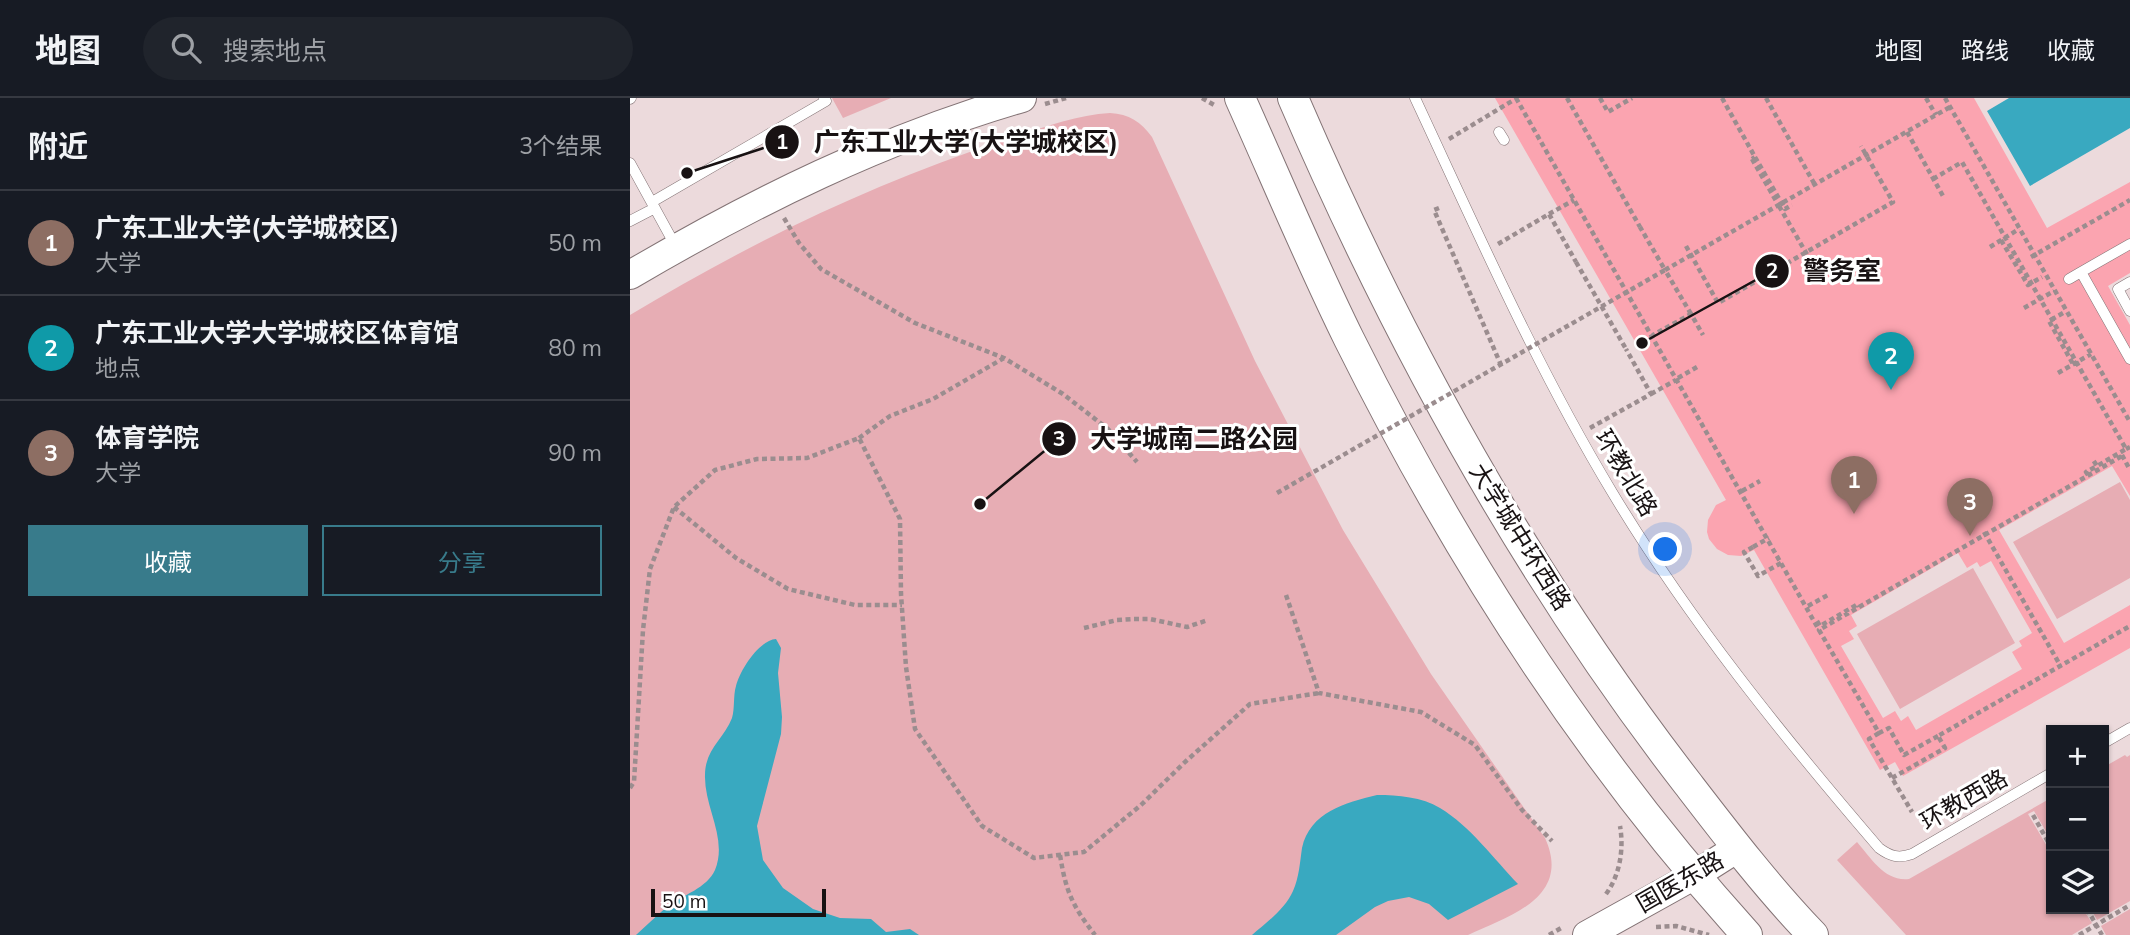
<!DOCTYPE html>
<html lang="zh">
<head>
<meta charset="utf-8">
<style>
  body { margin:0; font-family:Mulish,"Noto Sans SC",sans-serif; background:#20242c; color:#f1f3f6 }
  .controls { position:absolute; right:21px; bottom:21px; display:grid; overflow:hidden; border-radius:0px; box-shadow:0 2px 5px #0004 }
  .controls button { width:63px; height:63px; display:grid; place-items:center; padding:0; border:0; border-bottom:2px solid #363941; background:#171b24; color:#f1f3f6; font:35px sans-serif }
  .scale { position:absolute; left:21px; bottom:18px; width:175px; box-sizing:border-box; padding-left:7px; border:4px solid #181213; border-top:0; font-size:19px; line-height:24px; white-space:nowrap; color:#181213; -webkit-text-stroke:5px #fff; paint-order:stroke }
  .you { position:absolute; left:1036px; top:452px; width:24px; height:24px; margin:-18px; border:5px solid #fff; border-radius:50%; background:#1a73e8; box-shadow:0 0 0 10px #1a73e833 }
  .badge { display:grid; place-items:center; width:46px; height:46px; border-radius:50%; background:#387b8b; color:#fff; font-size:23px; font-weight:700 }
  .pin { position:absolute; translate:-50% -58px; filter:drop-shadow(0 2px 4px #0008) }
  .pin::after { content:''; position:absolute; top:37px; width:24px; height:21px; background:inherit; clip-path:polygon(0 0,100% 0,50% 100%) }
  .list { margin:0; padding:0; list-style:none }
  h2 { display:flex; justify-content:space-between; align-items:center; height:91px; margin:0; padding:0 28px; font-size:30px }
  h2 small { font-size:23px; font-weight:400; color:#9ea1a6 }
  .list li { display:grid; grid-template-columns:46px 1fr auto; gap:21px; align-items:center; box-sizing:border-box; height:105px; padding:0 28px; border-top:2px solid #363941 }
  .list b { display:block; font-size:26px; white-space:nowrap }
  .list p { margin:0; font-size:23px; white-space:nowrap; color:#9ea1a6 }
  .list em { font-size:23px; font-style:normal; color:#9ea1a6 }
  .actions { display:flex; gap:14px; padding:21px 28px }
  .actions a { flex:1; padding:16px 0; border:2px solid #387b8b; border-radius:0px; text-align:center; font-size:24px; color:#387b8b }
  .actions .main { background:#387b8b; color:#fff }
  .icon { flex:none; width:38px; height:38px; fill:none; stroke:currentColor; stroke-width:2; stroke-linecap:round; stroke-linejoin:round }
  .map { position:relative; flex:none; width:1500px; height:837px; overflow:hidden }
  header { display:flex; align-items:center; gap:42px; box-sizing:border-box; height:98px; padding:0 35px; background:#171b24; border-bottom:2px solid #363941 }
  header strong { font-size:33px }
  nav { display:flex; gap:38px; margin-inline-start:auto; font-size:24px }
  .search { width:490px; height:63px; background:#20242c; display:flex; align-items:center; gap:18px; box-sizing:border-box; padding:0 24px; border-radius:38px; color:#9ea1a6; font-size:26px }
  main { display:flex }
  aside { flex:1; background:#171b24 }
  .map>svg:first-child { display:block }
  .green { fill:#e7adb4 }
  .water { fill:#39a9c0 }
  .building { fill:#fba4b0; fill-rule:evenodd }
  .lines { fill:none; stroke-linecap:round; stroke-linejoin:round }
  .lane-casing { stroke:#837375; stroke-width:11 }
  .secondary-casing { stroke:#837375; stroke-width:30 }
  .primary-casing { stroke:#837375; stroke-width:32 }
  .path { stroke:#9b8d8f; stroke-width:4.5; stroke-dasharray:5 3.5; stroke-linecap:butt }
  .lane { stroke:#fff; stroke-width:10 }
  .secondary { stroke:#fff; stroke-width:28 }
  .primary { stroke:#fff; stroke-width:30 }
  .path-bridge { stroke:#9b8d8f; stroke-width:4.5; stroke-dasharray:5 3.5; stroke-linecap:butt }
  .labels { text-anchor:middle; stroke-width:6; stroke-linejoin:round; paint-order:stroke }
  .street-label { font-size:24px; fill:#181213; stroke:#fff }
  .leader { fill:none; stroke:#181213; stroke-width:2.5 }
  .callout-dot { fill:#181213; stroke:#fff; stroke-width:2.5 }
  .mark-label { font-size:21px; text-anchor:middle; font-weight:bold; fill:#fff }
  .callout-label { font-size:26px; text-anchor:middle; font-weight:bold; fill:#181213; stroke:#fff; stroke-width:6; stroke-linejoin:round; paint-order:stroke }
</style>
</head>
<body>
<header>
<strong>地图</strong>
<div class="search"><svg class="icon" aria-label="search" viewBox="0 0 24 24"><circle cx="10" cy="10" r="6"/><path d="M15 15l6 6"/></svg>搜索地点</div>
<nav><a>地图</a><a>路线</a><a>收藏</a></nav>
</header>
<main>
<aside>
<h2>附近<small>3个结果</small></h2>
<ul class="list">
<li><span class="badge" style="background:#8d6e63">1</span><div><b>广东工业大学(大学城校区)</b><p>大学</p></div><em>50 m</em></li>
<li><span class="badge" style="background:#0f9aa8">2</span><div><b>广东工业大学大学城校区体育馆</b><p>地点</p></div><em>80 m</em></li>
<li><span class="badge" style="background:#8d6e63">3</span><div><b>体育学院</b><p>大学</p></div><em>90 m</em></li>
</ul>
<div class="actions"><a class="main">收藏</a><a>分享</a></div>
</aside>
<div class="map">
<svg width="1500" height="837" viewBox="0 0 1500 837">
  <rect width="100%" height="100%" fill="#ecdadc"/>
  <path class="green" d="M202 0H261L213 20Z
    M480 15C499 16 511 24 522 39L625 263 713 432 801 576 915 740C942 799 880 818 838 837H0V217C118 146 241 86 372 43 406 32 444 17 480 15Z
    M1490 384 1500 402V480L1427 521 1383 444Z
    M1343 470 1385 545 1270 611 1227 536Z
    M1495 657 1497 659 1500 657V803L1467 822 1461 811H1474V669Z
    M1421 700V742L1404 713 1398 716 1421 755V811H1453L1462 825 1442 837H1276L1207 762 1227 744C1241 760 1255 784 1279 781Z
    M1500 811V837H1476L1471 828Z"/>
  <path class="water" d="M1379 0H1500V30L1400 88 1357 13Z
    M146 541 151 550 148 575 152 619 151 636 127 728 133 762 153 790 183 811 210 820 241 821 256 834 280 831 289 837H6C17 827 27 817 38 808 53 797 77 790 85 772 98 740 74 710 75 677 75 651 94 641 102 620 105 610 103 598 106 588 110 572 129 542 146 541Z
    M747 697C768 697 792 699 810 710 840 728 864 761 888 786L818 822 799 806 779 799 758 803 745 809 706 837H622C636 825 655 811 663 793 669 780 670 764 672 750 680 714 715 705 747 697Z"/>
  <path class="building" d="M865 0H1344L1417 130 1500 84V175L1478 188 1500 227V398L1482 368 1369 432 1434 545 1500 507V550L1273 678 1265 664 1250 672 1124 452 1111 458 1098 457 1087 451 1079 441 1077 434 1078 422 1086 407 1096 402ZM1328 455 1337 470 1347 464 1350 469 1361 463 1402 535 1389 543 1392 548 1382 554 1392 571 1286 632 1278 618 1271 623 1265 613 1253 620 1211 548 1224 541 1219 533 1227 528 1221 517Z"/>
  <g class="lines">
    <defs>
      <path id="lane" d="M785 0C847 133 906 268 982 394 1059 522 1152 637 1249 750 1260 758 1268 761 1282 756L1421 675
        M0 1 1 0
        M869 34 874 42
        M0 65 45 147
        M22 104 196 3 194 0
        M0 123 25 110
        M1500 146 1451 174 1500 261
        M1439 181 1451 174
        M1500 184 1488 191 1500 213
        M1474 645 1500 630"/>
      <path id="secondary" d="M0 177C124 104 254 40 392 0
        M957 837 1065 777 1106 751"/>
      <path id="primary" d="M610 0C646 80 680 162 719 241 825 454 957 660 1117 837
        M663 0C768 244 896 477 1058 686 1098 738 1137 789 1183 837"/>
    </defs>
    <use href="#lane" class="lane-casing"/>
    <use href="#secondary" class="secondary-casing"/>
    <use href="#primary" class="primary-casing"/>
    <path class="path" d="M572 0 586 8
      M886 0 1189 532
      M937 0 1010 129
      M970 0 978 14 1002 0
      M1092 0 1125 59 1122 61
      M415 6 436 0
      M1277 34 1313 98
      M819 41 887 0
      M1125 59 1155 111 1162 107
      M1149 108 1186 172
      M809 110 804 112 871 267
      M919 116 944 102
      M154 120 169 145 191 171 285 225 374 260 433 296 478 331 507 364
      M1371 142 1398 187 1412 179
      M868 146 919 116 946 164
      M1056 148 1088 205 1263 104 1231 48
      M1401 159 1500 102
      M1433 215 1419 223 1443 266
      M1025 239 1023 237 1061 216 1073 237
      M1048 280 1067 269
      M1021 296 1046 282
      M960 330 1021 296 996 251
      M229 340 260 318 303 301 374 260
      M1496 351 1500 349
      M1492 357 1500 372
      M1458 377 1456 374 1467 368 1463 362
      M1112 393 1130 383
      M44 409 106 460 158 491 225 507H272
      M1354 434 1430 567
      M1123 449 1114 454 1128 478 1151 465
      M656 497 689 595 791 614 845 647 892 712 922 743
      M1178 508 1198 497
      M1187 523 1190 528 1228 506 1229 509
      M454 530 487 522 504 521H520L557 529 578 522
      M1249 635 1239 641 1282 714
      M1308 638 1274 657 1259 630 1249 635 1189 532 1492 358
      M1262 680 1315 650 1308 638 1500 528
      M0 690 4 684 13 532 20 471 44 409 85 372 127 361 177 360 229 340 270 421 271 496 276 569 285 631 352 728 404 760 454 754 511 707 555 664 620 606 689 595
      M1403 717 1421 749
      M430 757C436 794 442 807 465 837
      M976 796C990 777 994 751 990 728
      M1457 811 1472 837
      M1026 829 1046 828 1079 837
      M919 837 933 829
      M1449 837 1500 807"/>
    <use href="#lane" class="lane"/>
    <use href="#secondary" class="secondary"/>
    <use href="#primary" class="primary"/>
    <path class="path-bridge" d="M1136 0 1185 87
      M1296 0 1306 17
      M1315 0 1500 324
      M1122 61 1149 108
      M1303 81 1332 64 1496 351 1467 368
      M1360 149 1389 131
      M946 164 996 251
      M1394 210 1424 193
      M1061 216 1035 172 1320 9
      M1428 275 1461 256
      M647 395 1035 172 1010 129
      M1123 449 1139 440"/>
  </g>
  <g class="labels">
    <g class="street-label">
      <text transform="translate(996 375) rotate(59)" y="8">环教北路</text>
      <text transform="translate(890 439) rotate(58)" y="8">大学城中环西路</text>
      <text transform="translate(1334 702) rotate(-30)" y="8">环教西路</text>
      <text transform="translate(1050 784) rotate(-30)" y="8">国医东路</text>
    </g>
  </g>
  <path class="leader" d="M57 75L152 44M1012 245L1142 173M350 406L429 341"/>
  <g class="callout-dot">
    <circle cx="57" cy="75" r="7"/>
    <circle cx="1012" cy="245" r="7"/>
    <circle cx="350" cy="406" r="7"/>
    <circle cx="152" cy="44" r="18"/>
    <circle cx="1142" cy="173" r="18"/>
    <circle cx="429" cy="341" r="18"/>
  </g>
  <g class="mark-label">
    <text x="152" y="51">1</text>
    <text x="1142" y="180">2</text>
    <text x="429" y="348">3</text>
  </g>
  <g class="callout-label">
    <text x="336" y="53">广东工业大学(大学城校区)</text>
    <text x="1212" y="182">警务室</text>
    <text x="564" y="350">大学城南二路公园</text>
  </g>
</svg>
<div class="controls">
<button>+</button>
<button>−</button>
<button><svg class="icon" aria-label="layers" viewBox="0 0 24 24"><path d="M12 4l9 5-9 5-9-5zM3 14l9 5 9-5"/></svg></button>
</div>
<div class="scale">50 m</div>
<div class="you"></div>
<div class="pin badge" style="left:1224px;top:416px;background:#8d6e63">1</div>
<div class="pin badge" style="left:1261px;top:292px;background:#0f9aa8">2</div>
<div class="pin badge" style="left:1340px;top:438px;background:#8d6e63">3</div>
</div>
</main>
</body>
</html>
